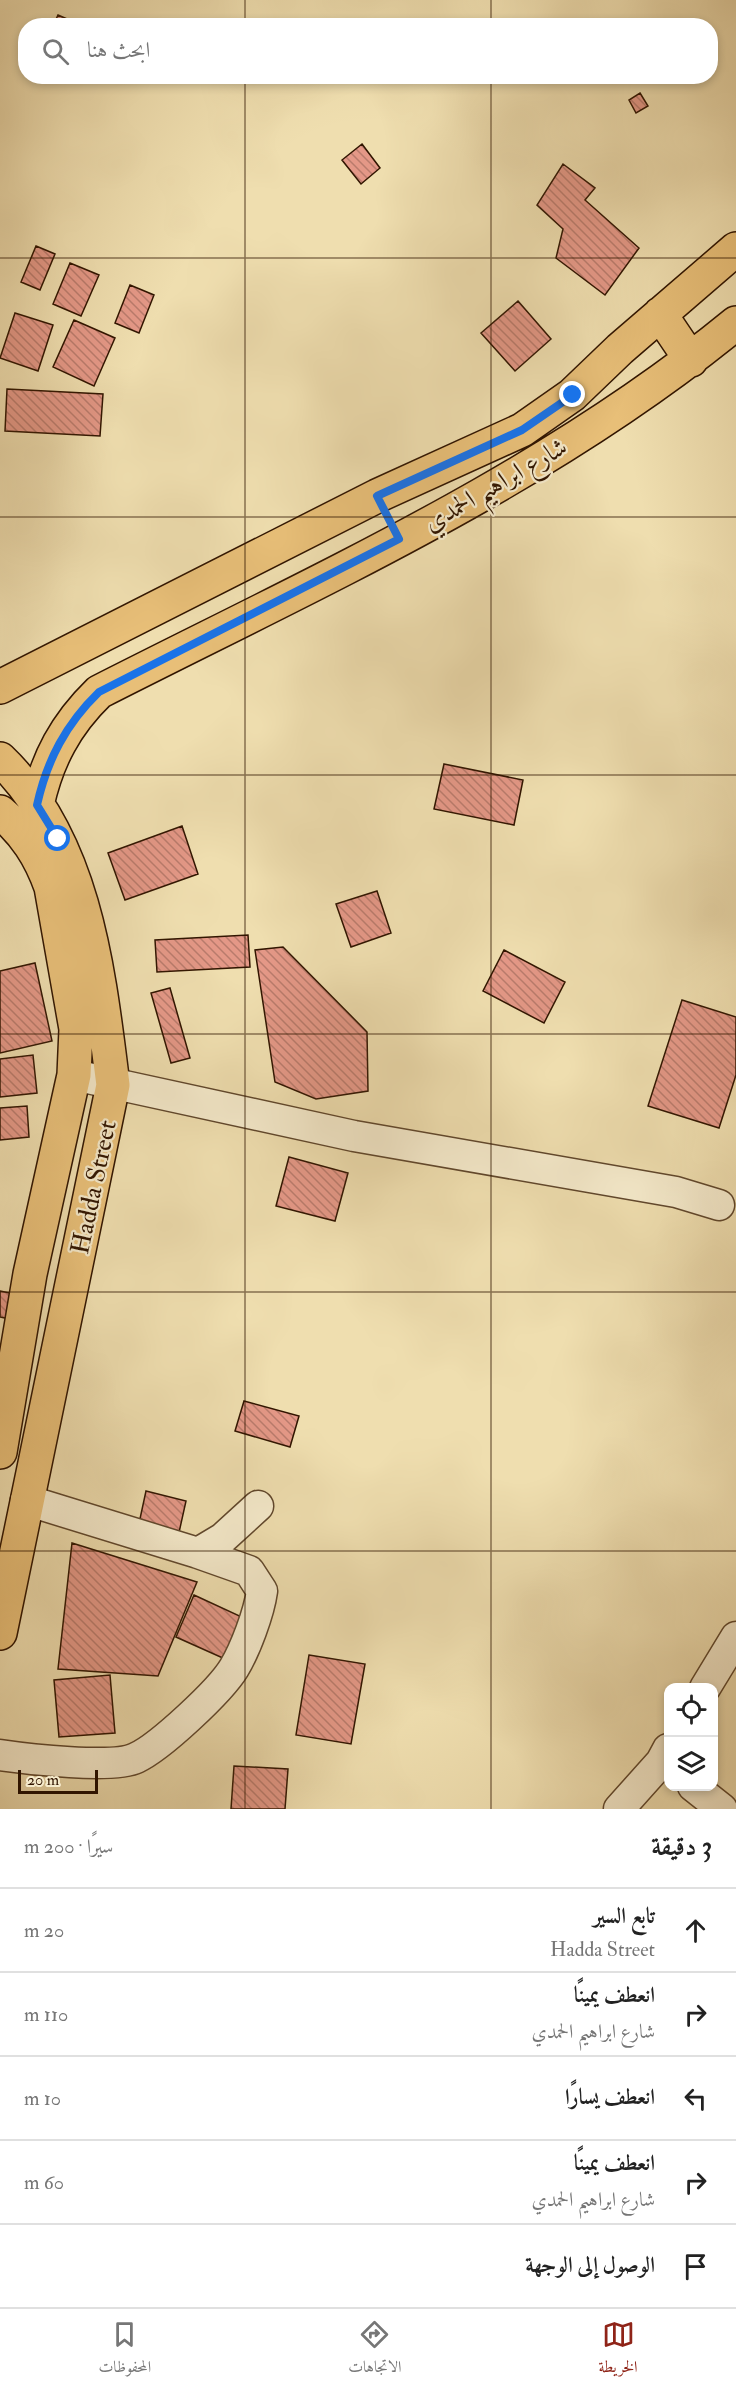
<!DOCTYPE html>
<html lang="ar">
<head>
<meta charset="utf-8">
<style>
  body { margin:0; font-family:"IM FELL Double Pica",Amiri,serif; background:#f6f6f6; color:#222; direction:rtl }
  .controls { position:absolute; right:18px; bottom:18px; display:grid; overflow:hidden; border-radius:12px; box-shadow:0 3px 9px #0003 }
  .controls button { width:54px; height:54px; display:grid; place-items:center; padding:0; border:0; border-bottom:2px solid #e0e0e0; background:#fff; color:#222; font:30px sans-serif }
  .scale { position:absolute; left:18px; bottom:15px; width:80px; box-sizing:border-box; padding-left:6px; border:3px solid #311500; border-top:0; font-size:16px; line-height:21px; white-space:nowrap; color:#311500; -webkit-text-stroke:4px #f5eacb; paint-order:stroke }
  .stop { position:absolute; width:18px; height:18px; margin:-14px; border:4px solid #1a73e8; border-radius:50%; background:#fff }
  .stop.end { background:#1a73e8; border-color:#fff; box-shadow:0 2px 6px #0008 }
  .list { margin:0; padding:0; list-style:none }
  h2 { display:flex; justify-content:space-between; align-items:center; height:78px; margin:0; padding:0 24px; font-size:26px }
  h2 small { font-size:20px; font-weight:400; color:#767676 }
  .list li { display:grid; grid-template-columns:39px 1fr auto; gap:18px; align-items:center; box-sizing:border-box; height:84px; padding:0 24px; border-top:2px solid #e0e0e0 }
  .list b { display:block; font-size:22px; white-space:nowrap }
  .list p { margin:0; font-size:20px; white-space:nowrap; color:#767676 }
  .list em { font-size:20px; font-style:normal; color:#767676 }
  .icon { flex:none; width:33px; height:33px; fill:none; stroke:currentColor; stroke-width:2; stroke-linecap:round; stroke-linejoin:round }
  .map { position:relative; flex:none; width:736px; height:1809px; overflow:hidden; direction:ltr }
  .search { position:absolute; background:#fff; box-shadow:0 3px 9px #0003; left:18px; right:18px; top:18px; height:66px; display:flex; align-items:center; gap:15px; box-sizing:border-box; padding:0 21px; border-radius:24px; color:#767676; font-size:22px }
  .sheet { height:498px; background:#fff }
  nav { display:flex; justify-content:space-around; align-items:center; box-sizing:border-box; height:84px; border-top:2px solid #e0e0e0; background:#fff; font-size:16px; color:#767676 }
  nav a { display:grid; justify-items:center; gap:3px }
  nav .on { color:#8f2418 }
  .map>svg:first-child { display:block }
  .building { fill:url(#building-back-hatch); stroke:#311500; stroke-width:1.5 }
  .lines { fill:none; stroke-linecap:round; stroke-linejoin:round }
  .minor-casing { stroke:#60472c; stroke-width:33 }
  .primary-casing { stroke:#311500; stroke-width:36 }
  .minor { stroke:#f5eacb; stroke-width:30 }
  .primary { stroke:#e8bf78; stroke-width:33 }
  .route { stroke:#1a73e8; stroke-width:8 }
  .grid { fill:none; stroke:#311500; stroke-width:1.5; stroke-opacity:0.55 }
  .labels { text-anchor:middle; stroke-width:4.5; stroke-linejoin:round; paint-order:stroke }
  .street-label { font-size:26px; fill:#311500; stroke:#f5eacb }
</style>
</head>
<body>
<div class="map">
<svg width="736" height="1809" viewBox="0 0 736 1809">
  <defs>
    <pattern id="building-back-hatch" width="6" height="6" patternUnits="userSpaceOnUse" patternTransform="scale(1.5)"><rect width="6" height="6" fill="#e49887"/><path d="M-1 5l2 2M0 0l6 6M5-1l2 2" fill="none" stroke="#b97b6c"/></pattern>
  </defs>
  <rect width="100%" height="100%" fill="#efdeaf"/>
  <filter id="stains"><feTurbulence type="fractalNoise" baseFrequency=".00333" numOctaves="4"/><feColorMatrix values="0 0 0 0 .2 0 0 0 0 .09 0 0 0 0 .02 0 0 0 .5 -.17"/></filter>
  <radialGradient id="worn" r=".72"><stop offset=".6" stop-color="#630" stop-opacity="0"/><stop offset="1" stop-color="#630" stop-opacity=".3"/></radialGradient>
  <path class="building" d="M58 15 83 26H53Z
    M640 93 648 106 636 113 629 100Z
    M362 144 380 168 361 184 342 160Z
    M563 164 595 188 585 200 639 248 605 295 556 258 563 229 537 205Z
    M36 246 55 254 40 290 21 282Z
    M70 263 99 275 81 316 53 304Z
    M130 285 154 295 139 333 115 323Z
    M518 301 551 339 515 371 481 333Z
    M15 313 53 325 38 371 0 358Z
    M74 320 115 338 94 386 53 367Z
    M7 389 103 394 100 436 5 431Z
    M444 764 523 780 514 825 434 809Z
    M182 826 198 874 125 900 108 853Z
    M377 891 391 933 351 947 336 904Z
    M248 935 250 967 157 972 155 940Z
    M283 947 367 1032 368 1091 316 1099 275 1082 255 950Z
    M504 950 565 982 544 1023 483 991Z
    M35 963 52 1041 0 1053V971Z
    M170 988 190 1058 171 1063 151 993Z
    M682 1000 736 1017V1075L719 1128 648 1106Z
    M33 1055 37 1093 0 1097V1059Z
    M27 1106 29 1137 0 1140V1108Z
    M289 1157 348 1173 335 1221 276 1206Z
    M0 1291 15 1294 10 1319 0 1317Z
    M244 1401 299 1416 290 1447 235 1431Z
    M146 1491 186 1501 178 1537 138 1528Z
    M72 1543 197 1582 158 1676 58 1669Z
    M194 1595 244 1618 225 1659 176 1637Z
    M309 1655 365 1664 351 1744 296 1735Z
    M110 1675 115 1733 59 1737 54 1680Z
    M234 1766 288 1769 285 1809H231Z"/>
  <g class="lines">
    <defs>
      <path id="minor" d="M74 1075 354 1136 676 1192 719 1205
        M26 1500 198 1553 223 1538 258 1506
        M705 1688 736 1637
        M0 1755C27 1759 114 1769 136 1758 160 1747 220 1691 234 1668 245 1650 259 1613 262 1591L249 1571 198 1553
        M693 1786 722 1809
        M619 1809 661 1762 668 1749"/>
      <path id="primary" d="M660 314 691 360
        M0 687 377 496 522 430 572 395 620 349 736 249
        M0 759C86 841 99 974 113 1085L0 1633
        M37 805C47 759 66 724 99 692 317 581 546 479 736 323
        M0 812C25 833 40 856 51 887L76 1029 74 1075 30 1274 0 1452"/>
    </defs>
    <use href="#minor" class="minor-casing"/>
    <use href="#primary" class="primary-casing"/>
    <use href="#minor" class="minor"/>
    <use href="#primary" class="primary"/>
  </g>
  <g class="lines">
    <path class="route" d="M58 839 37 805C47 760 66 724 99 692L399 539 377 496 522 430 573 395"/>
  </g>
  <path class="grid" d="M245 0V26M491 0V26M245 76V1809M491 76V1809M0 258H736M0 517H736M0 775H736M0 1034H736M0 1292H736M0 1551H736"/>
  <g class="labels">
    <g class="street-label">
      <text transform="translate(495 484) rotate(-30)" y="9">شارع ابراهيم الحمدي</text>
      <text transform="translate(93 1187) rotate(-78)" y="9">Hadda Street</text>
    </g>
  </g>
  <rect width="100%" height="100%" filter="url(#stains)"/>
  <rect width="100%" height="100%" fill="url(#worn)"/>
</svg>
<div class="controls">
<button><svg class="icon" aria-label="locate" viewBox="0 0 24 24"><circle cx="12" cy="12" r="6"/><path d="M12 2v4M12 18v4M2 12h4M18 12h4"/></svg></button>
<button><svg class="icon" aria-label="layers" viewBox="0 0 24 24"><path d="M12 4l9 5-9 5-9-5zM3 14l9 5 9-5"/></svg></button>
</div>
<div class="scale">20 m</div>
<div class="stop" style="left:58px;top:839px"></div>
<div class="stop end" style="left:573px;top:395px"></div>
<div class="search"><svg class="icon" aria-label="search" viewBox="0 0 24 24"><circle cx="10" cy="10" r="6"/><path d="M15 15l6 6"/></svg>ابحث هنا</div>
</div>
<section class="sheet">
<h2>3 دقيقة<small>سيرًا · 200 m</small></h2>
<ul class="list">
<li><svg class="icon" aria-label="ahead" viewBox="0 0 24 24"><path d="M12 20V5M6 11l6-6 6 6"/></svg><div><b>تابع السير</b><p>Hadda Street</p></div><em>20 m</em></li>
<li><svg class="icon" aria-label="right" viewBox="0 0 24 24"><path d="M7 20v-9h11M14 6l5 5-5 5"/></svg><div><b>انعطف يمينًا</b><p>شارع ابراهيم الحمدي</p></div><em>110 m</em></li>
<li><svg class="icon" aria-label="left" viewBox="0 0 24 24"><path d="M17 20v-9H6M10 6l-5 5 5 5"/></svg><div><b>انعطف يسارًا</b></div><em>10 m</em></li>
<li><svg class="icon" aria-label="right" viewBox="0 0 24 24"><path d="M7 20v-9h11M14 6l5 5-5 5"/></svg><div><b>انعطف يمينًا</b><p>شارع ابراهيم الحمدي</p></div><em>60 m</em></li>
<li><svg class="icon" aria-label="arrive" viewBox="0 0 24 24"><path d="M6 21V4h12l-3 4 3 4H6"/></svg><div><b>الوصول إلى الوجهة</b></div></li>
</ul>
</section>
<nav>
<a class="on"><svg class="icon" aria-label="map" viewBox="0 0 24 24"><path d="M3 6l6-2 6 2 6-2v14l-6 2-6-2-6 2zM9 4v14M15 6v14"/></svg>الخريطة</a>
<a><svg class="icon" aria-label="directions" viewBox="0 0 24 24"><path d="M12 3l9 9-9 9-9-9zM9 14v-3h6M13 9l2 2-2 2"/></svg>الاتجاهات</a>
<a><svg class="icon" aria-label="saved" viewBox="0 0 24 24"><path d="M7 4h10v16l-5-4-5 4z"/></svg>المحفوظات</a>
</nav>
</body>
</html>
